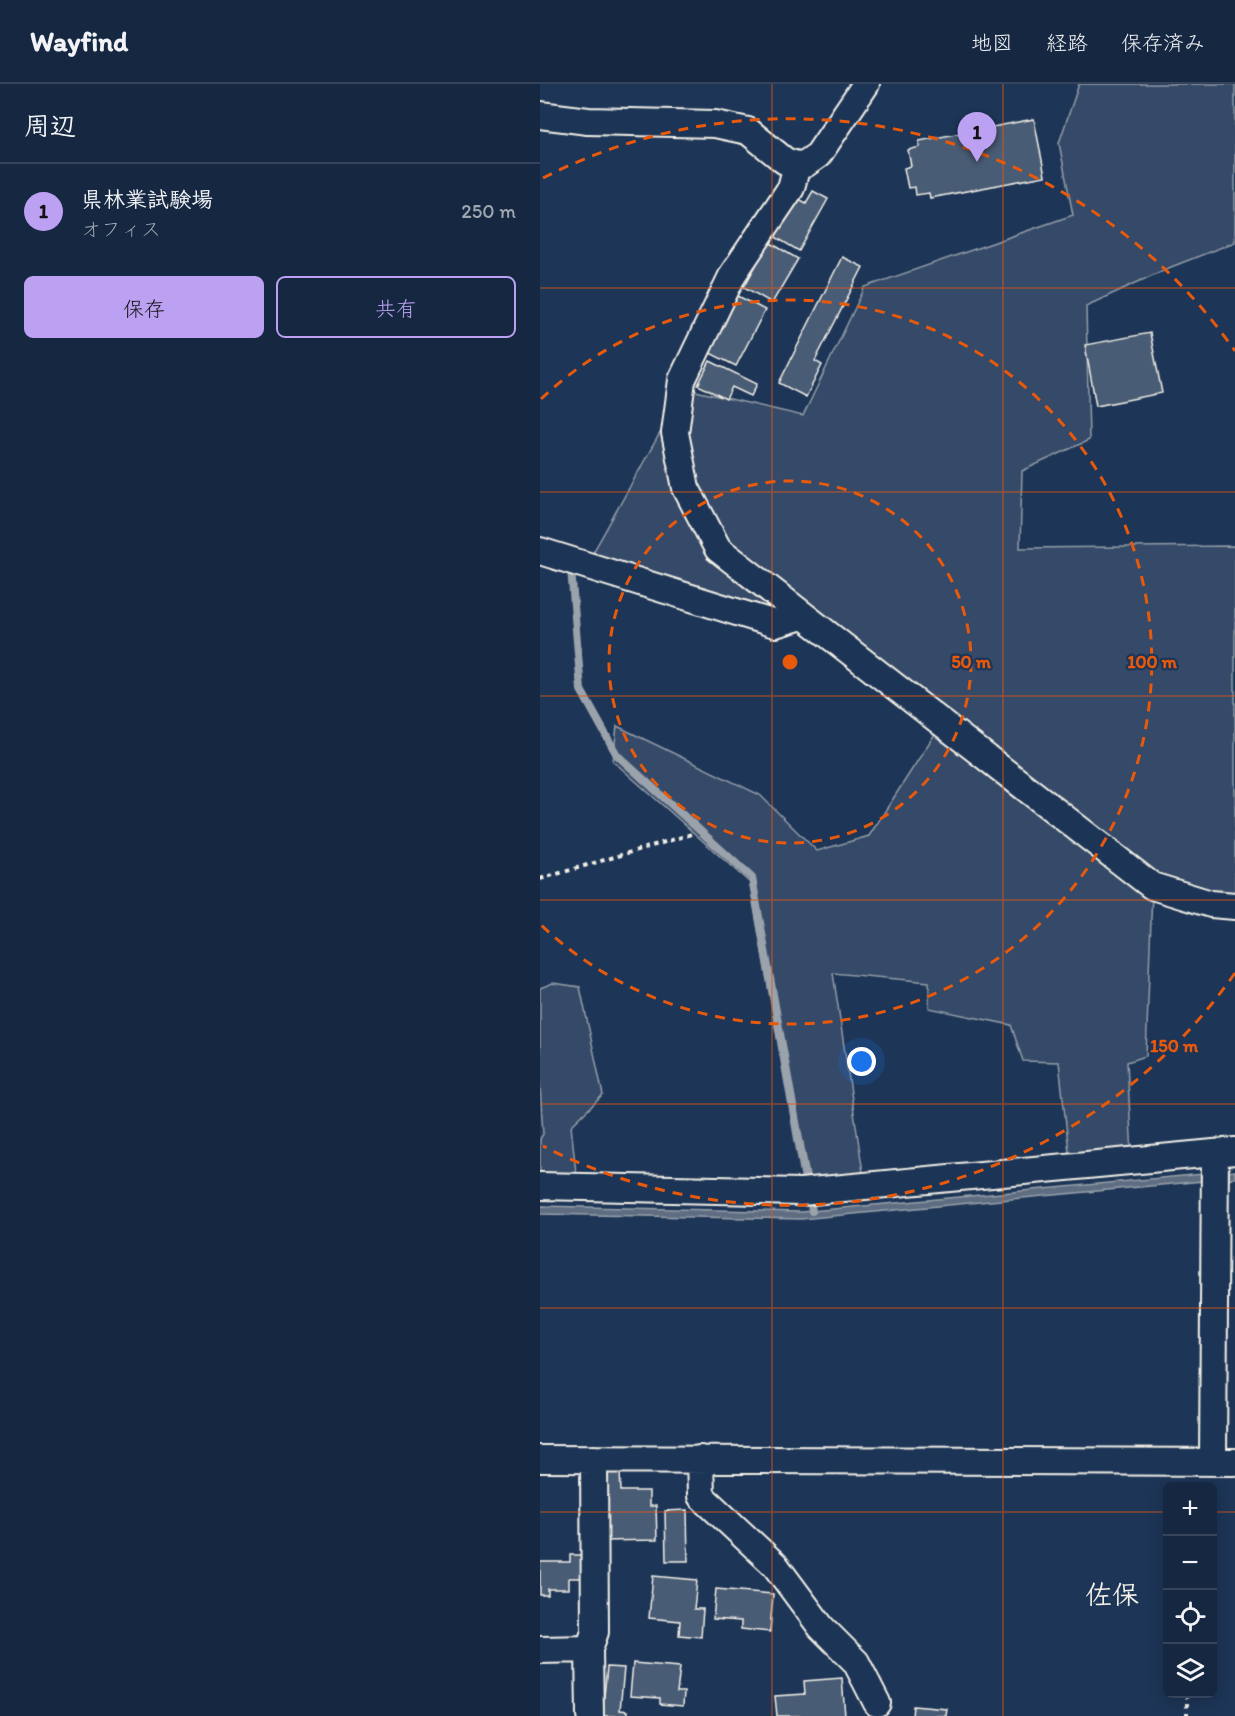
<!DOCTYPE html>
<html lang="ja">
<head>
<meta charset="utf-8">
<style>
  body { margin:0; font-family:Itim,"Klee One",sans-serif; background:#23344c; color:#f1f3f6 }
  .controls { position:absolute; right:18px; bottom:18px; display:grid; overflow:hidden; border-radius:9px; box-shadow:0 3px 15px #0003 }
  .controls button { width:54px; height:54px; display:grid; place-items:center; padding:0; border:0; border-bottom:2px solid #35445a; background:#162841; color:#f1f3f6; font:30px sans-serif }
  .you { position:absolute; left:322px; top:978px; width:21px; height:21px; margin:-15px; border:4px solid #fff; border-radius:50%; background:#1a73e8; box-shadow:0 0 0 9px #1a73e833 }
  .badge { display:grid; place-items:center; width:39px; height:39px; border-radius:50%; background:#bca0f2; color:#111; font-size:20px; font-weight:700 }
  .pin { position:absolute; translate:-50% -50px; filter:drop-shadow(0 2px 3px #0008) }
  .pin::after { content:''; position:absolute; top:32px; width:21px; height:18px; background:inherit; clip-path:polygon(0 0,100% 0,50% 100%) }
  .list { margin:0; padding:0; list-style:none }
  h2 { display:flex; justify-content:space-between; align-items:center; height:78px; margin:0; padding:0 24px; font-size:26px }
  h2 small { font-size:20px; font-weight:400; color:#9ea6b1 }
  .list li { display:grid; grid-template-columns:39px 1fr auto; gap:18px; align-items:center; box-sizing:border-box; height:96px; padding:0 24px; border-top:2px solid #35445a }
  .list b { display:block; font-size:22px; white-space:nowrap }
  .list p { margin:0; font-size:20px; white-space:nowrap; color:#9ea6b1 }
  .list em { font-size:20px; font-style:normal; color:#9ea6b1 }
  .actions { display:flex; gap:12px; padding:18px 24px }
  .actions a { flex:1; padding:14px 0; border:2px solid #bca0f2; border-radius:9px; text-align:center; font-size:21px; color:#bca0f2 }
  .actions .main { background:#bca0f2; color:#111 }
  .icon { flex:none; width:33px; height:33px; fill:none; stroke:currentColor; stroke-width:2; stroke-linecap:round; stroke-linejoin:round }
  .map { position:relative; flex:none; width:695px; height:1632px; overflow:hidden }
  header { display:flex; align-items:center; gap:36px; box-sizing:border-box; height:84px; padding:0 30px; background:#162841; border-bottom:2px solid #35445a }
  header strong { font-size:28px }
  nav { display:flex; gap:33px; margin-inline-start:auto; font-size:21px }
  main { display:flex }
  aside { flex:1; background:#162841 }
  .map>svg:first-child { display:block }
  .green { fill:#354a67; stroke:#949ea8; stroke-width:1.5 }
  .water { fill:#5e6d82; stroke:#9aa2ab; stroke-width:1.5 }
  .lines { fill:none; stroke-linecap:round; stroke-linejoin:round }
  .stream { stroke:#9aa2ab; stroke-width:8 }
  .building { fill:#485b74; stroke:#f4f1e8; stroke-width:1.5 }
  .minor-casing { stroke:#f4f1e8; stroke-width:30 }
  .path { stroke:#f4f1e8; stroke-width:4; stroke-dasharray:4.5 4.5; stroke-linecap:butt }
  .minor { stroke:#1d3557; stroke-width:26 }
  .grid { fill:none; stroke:#e8590c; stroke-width:1.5; stroke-opacity:0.55 }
  .ring { fill:none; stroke:#e8590c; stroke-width:3; stroke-dasharray:10 8 }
  .labels { text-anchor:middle; stroke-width:4.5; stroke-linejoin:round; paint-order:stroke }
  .neighbourhood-label { font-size:27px; font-weight:bold; fill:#f4f1e8; stroke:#1d3557 }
  .centre { fill:#e8590c; stroke:#1d3557; stroke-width:3 }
  .ring-label { font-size:18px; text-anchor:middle; font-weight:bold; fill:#e8590c; stroke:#1d3557; stroke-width:4.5; stroke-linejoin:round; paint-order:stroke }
</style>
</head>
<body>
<header>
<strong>Wayfind</strong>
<nav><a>地図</a><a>経路</a><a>保存済み</a></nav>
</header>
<main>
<aside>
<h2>周辺<small></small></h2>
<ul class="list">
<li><span class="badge">1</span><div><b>県林業試験場</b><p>オフィス</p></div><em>250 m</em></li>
</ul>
<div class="actions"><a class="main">保存</a><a>共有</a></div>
</aside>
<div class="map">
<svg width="695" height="1632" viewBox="0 0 695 1632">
  <rect width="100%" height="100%" fill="#1d3557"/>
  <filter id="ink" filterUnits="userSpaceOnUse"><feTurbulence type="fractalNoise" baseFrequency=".0167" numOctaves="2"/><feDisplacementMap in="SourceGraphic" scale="12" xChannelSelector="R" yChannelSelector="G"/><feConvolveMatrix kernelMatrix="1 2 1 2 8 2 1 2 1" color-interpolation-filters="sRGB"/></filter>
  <g filter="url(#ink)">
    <path class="green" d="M539 0H695V158L626 185 546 222 549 356 482 387 480 464 695 462V817L619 797 184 457 153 399 144 350 147 305 263 332 325 203 533 131 519 59Z
      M125 340 140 407 235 520 230 529 50 474Z
      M77 642 220 711 277 767 329 752 398 645 612 808 606 972 587 978 592 1071 530 1077 519 978 483 977 471 941 389 924V898L293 889 324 1095 263 1103 210 799 73 677Z
      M13 899 40 903 63 1011 31 1042 37 1098 0 1094V1055L3 1050 0 1000V904Z"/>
    <path class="water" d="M695 1087V1094L261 1135 0 1130V1122L261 1128Z"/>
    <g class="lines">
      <path class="stream" d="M27 484 31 485 41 606 77 671 212 794 272 1127"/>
    </g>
    <path class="building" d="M494 35 505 92 390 114 389 109 376 111 375 103 368 104 364 84 371 82 368 66 380 63 379 57Z
      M273 107 288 115 259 167 232 151 254 112 266 119Z
      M229 158 258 175 232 219 204 203Z
      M302 173 323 183 275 277 282 281 266 313 239 299Z
      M198 212 225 226 196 282 170 269Z
      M610 249 622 309 556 322 545 261Z
      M170 277 217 300 211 312 192 303 186 315 158 301Z
      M62 1389H80L81 1407H109V1422H116L117 1456 63 1457Z
      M147 1426 148 1477H126L125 1427Z
      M30 1471H45L46 1494H29V1505H8V1511H0V1478H30Z
      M113 1492 157 1496 154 1525H163L161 1553 139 1551 140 1537 109 1534Z
      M176 1505 233 1510 230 1548 201 1545V1537L173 1535Z
      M93 1579 140 1583 137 1608H144L143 1622 120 1620V1614L90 1612Z
      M67 1583 84 1584 80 1626 88 1627V1632H62Z
      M302 1594 305 1632H237L235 1612 265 1610 264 1597Z
      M373 1622 407 1625 406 1632H372Z"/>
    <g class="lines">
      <defs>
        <path id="minor" d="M0 31 48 37 175 40 208 47 245 77 257 81 265 80 278 71 326 0
          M257 81 251 104 193 190 142 296 135 349 146 404 178 465 612 802 671 820 695 822
          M0 467 235 540 262 532
          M0 1102 261 1108 695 1067
          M0 1375 695 1378
          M160 1375 161 1412 235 1481 281 1543 316 1578 337 1619
          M673 1378 675 1069
          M49 1565 55 1548 54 1375
          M0 1566 49 1565 50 1632"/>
      </defs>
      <use href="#minor" class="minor-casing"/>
      <path class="path" d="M0 795 152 750
        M647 1610V1632"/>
      <use href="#minor" class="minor"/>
    </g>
  </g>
  <path class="grid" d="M232 0V1632M463 0V1632M0 204H695M0 408H695M0 612H695M0 816H695M0 1020H695M0 1224H695M0 1428H628M672 1428H695"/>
  <g class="ring">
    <circle cx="250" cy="578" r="181"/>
    <path d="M1 315A362 362 0 1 1 1 841"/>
    <path d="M695 889A543 543 0 0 1 3 1062M3 94A543 543 0 0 1 695 267"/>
  </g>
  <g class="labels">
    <g class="neighbourhood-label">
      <text x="572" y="1520">佐保</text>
    </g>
  </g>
  <circle cx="250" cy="578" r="9" class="centre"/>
  <g class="ring-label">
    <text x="431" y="584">50 m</text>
    <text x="612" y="584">100 m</text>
    <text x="634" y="968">150 m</text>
  </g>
</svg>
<div class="controls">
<button>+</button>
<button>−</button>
<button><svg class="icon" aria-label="locate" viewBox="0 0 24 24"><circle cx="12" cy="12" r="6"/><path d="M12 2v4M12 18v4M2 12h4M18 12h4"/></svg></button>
<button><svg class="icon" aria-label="layers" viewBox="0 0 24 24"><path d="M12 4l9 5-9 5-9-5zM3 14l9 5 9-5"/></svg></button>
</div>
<div class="you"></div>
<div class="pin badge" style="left:437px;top:78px">1</div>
</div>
</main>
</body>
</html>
